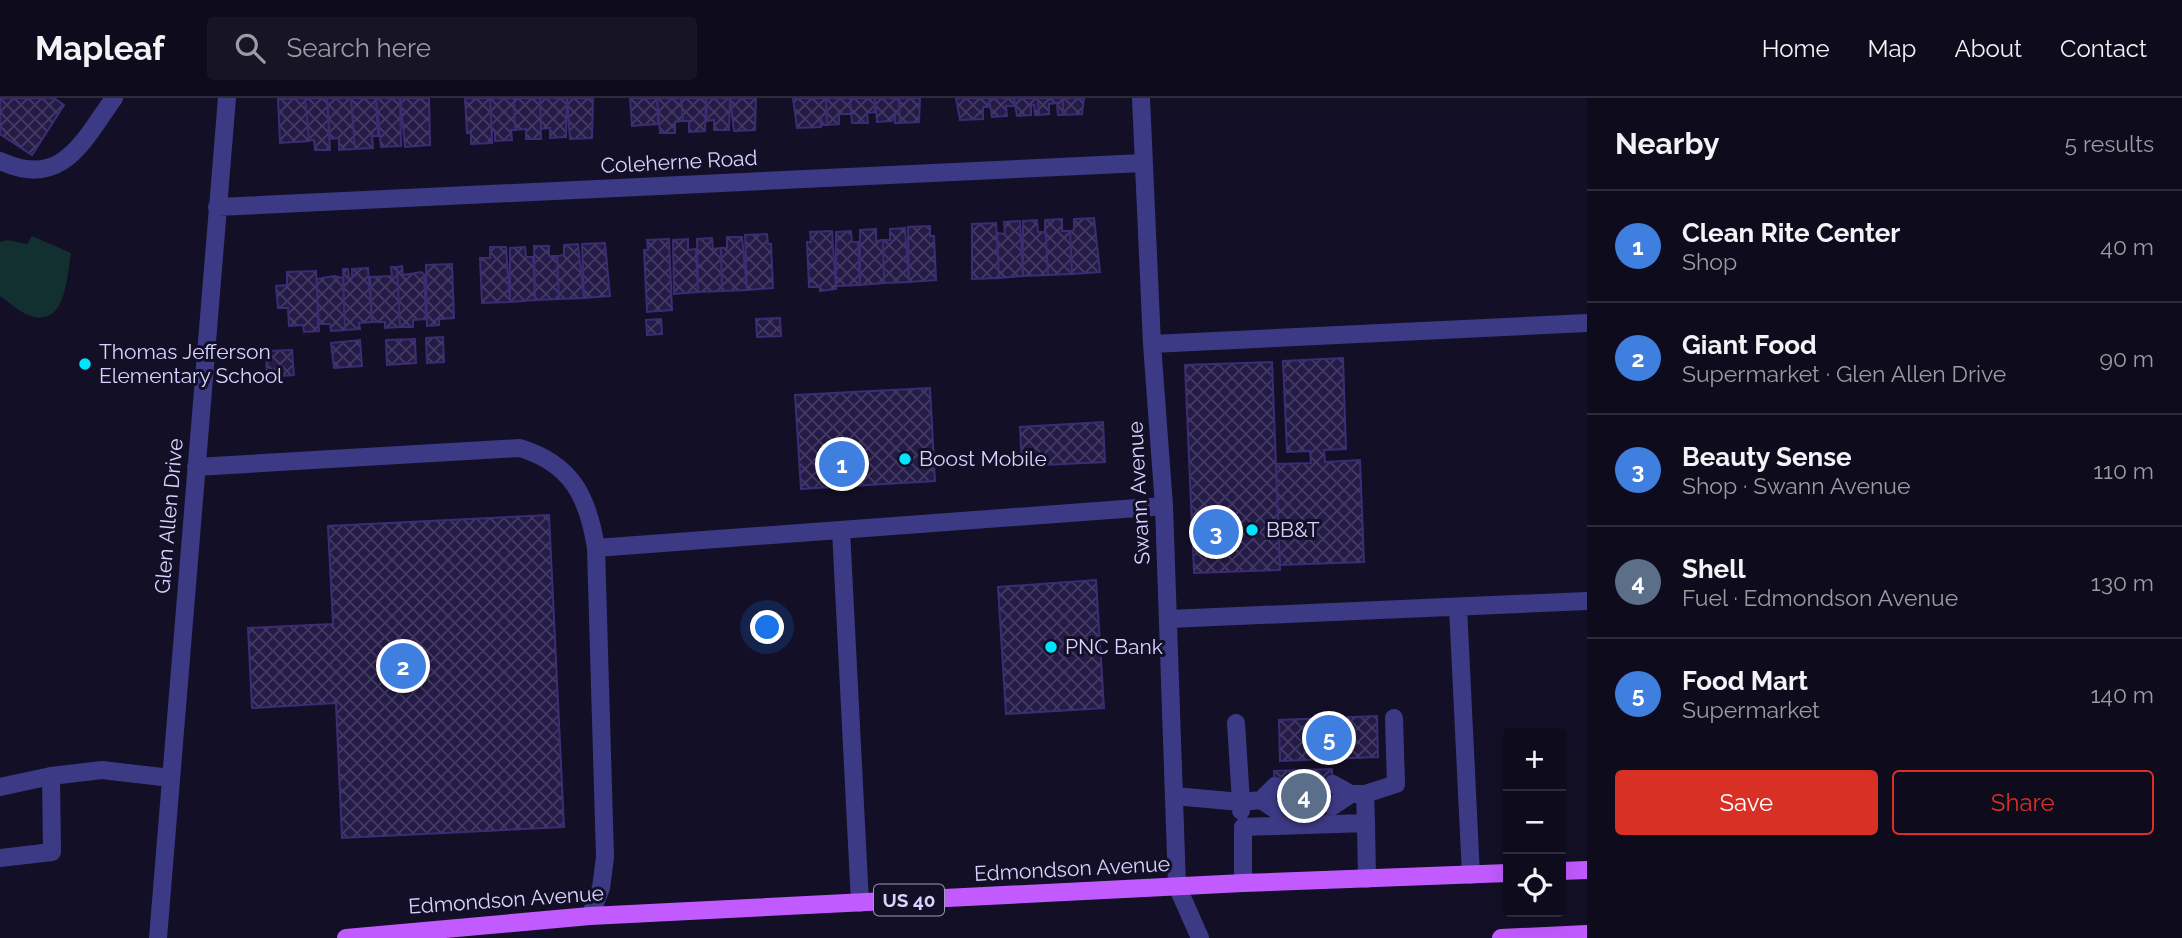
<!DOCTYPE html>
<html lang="en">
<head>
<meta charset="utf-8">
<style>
  body { margin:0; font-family:Raleway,sans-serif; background:#171425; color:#f1f3f6 }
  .controls { position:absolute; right:21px; bottom:21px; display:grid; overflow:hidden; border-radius:7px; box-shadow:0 7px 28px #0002 }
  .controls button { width:63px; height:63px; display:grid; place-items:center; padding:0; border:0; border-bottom:2px solid #2e2b3b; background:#0e0b1c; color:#f1f3f6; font:35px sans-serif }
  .you { position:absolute; left:768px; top:530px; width:24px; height:24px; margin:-18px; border:5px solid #fff; border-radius:50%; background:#1a73e8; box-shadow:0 0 0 10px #1a73e833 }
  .badge { display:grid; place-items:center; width:46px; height:46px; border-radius:50%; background:#d93025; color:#fff; font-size:23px; font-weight:700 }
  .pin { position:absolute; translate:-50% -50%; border:4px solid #fff; box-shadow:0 2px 7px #0006 }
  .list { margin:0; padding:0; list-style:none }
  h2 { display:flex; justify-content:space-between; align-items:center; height:91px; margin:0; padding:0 28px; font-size:30px }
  h2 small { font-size:23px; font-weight:400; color:#9b9ba3 }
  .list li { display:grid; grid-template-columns:46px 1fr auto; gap:21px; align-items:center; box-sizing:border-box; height:112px; padding:0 28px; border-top:2px solid #2e2b3b }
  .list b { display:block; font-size:26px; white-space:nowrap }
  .list p { margin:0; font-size:23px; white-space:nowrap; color:#9b9ba3 }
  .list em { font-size:23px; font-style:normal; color:#9b9ba3 }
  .actions { display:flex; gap:14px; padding:21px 28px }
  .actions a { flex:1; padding:16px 0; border:2px solid #d93025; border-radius:7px; text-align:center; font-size:24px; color:#d93025 }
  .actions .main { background:#d93025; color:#fff }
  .icon { flex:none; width:38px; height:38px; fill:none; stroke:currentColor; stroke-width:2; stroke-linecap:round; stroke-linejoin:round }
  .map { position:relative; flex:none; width:1587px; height:840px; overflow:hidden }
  header { display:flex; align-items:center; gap:42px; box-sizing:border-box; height:98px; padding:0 35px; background:#0e0b1c; border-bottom:2px solid #2e2b3b }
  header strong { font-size:33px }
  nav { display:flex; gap:38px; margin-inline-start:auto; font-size:24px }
  .search { width:490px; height:63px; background:#171425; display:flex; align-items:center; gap:18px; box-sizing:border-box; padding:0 24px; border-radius:7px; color:#9b9ba3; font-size:26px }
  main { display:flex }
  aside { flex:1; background:#0e0b1c }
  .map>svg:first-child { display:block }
  .park { fill:#12302f }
  .building { fill:url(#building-cross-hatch); stroke:#3b2d73; stroke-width:2 }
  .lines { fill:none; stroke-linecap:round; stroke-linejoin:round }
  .minor-tunnel { stroke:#312d47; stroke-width:18; stroke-dasharray:18 9; stroke-linecap:butt }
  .minor { stroke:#3d3a85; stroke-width:18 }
  .major { stroke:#c25bff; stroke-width:18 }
  .poi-dot { fill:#00e5ff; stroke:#130f26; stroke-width:2.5 }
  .labels { text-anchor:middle; stroke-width:6; stroke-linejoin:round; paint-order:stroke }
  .shield { fill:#130f26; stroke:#9e99be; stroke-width:2 }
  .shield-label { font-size:19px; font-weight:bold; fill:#d9d4ff }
  .street-label { font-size:21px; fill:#d9d4ff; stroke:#130f26 }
  .poi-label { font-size:21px; fill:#d9d4ff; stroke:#130f26; text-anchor:start }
</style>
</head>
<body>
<header>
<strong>Mapleaf</strong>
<div class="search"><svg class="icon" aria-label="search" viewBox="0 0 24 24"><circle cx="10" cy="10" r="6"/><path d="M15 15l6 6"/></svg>Search here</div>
<nav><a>Home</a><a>Map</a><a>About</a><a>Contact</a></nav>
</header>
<main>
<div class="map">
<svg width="1587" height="840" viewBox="0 0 1587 840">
  <defs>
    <pattern id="building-cross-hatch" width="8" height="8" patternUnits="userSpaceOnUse" patternTransform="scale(1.75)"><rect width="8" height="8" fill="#241b47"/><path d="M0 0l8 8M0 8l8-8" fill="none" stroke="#433b63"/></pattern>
  </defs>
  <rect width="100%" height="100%" fill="#130f26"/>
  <path class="park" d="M32 138 71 155C67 178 66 232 28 217 18 213 9 204 0 198V144L8 142 27 146Z"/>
  <path class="building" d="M0 0H54L64 7 32 57 0 36Z
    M305 0 309 43 280 45 278 1Z
    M305 0H327L330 52H315L314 42H309Z
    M327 0H351L355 51 339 52V40L330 41Z
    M351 0H376L378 38H372L373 50 355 51Z
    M376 0H400L401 48 381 49Z
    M400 0H429L430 47 405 49Z
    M465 0H490L492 45 471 46V35H467Z
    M490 0H514L515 32H511L512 42 495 43V33H492V45Z
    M514 0H540L541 41H526V31L515 32Z
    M540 0H567L566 39 550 40V30L541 31Z
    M567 0H593L592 40 570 41Z
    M630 0H657L658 26 632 28Z
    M657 0H681L683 23 675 24V35H660Z
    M681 0H706L705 33 689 34V23H683Z
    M706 0H730L729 32H714V22L707 23Z
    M730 0H756L755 32 734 33Z
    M793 0H826L827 27H823L820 18 821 29 797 30Z
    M826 0H850L851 16H839V26L827 27Z
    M850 0H875V14L867 15 868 25H852Z
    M875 0H899L900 25H895V15L892 23 877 24Z
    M899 0H920L919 24 900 25Z
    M956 0H989L990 8 983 9V21L960 22Z
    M989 0H1014V8H1006L1007 18 992 19Z
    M1014 0H1038L1039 17H1035L1034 7H1031V17L1017 18Z
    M1038 0H1063V17H1058L1057 5 1049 6V16L1039 17Z
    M1063 0H1084L1082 16 1063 17Z
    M1094 120 1100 174 1072 176 1070 133 1074 132V121Z
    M1062 121V133H1070L1072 176 1048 177 1045 122Z
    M1037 122 1038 134H1045V122L1048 177 1023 178V123Z
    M1020 123 1023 178 999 180 997 135 1005 136 1004 124Z
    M996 125 999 180 972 181V126Z
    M930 128V138H934L936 182 909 184 908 129Z
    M905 130 909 184 884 185 883 142H890V131Z
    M876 131V143L883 142 884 185 860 187V132Z
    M832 133 836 191 820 193V189H809L807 144H811L810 134Z
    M851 133 852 144H858L860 187 836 188V191V134Z
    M767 136 768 146H771L773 190 747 192 745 137Z
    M727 139H742L747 192 722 193 721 150H727Z
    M712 140 713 151 721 150 722 193 698 194 697 141Z
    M669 141 672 212 647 214 644 152H648L647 142Z
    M688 141V152L696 151 698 194 674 196 673 142Z
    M605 145 610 198 584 200 582 146Z
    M578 146 584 200 559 201 557 158 564 157V147Z
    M534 148H549V158H557L559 201 535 202Z
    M490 149H506L510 204 482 205 480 160H490Z
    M525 149 526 159H533L535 202 510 204V150Z
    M452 166 454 220 439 221V227L427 228 426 167Z
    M402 168 403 177 421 174 424 176 426 221 413 222V229H400L397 169Z
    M391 169H397L400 229 385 230V224H372L370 179 392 178Z
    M368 170 372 224 359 225 360 231 345 232 343 171H348L349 180H352V171Z
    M316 173 319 233 304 234 303 227 289 228 288 210H278L276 188 287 187V174Z
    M334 178 343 180 345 232 331 233 330 226H318L317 181Z
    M780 220 781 238 757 239 756 221Z
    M661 221 662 236 647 237 646 222Z
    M443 239 444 264 427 265 426 240Z
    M415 241 416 265 387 267 386 242Z
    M360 242 362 268 334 270 331 245Z
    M292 252 294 277 267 279 266 253Z
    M1343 260 1346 351 1324 352 1325 364 1360 362 1364 464 1280 467 1276 366 1311 365 1310 353 1287 354 1283 263Z
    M1272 264 1280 472 1194 475 1185 267Z
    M930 290 935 383 801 391 795 297Z
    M1103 324 1105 364 1022 368 1020 329Z
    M549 417 564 729 342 740 336 605 252 610 248 530 333 526 328 428Z
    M1096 482 1104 610 1006 616 998 489Z
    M1377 618 1378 659 1280 663 1279 622Z
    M1332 671 1334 720 1276 722 1274 673Z"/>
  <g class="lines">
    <path class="minor-tunnel" d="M1275 688 1333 686
      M1276 712 1333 708"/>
    <path class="minor" d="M1141 0 1152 246 1164 408 1177 788 1200 840
      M0 63C62 92 83 43 114 0
      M217 109 1143 65
      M1152 246 1587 225
      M196 369 520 350C572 366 588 399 596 450L605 759 601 790 590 818
      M841 432 860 805
      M596 450 1164 408
      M1458 509 1471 777
      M1169 521 1587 503
      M1236 625 1241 704 1261 702 1276 712
      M1333 686 1351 696
      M0 689 51 678 102 672 171 680
      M1365 696 1396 686 1394 620
      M1174 698 1241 704V713
      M1261 702 1275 688
      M1333 708 1351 696H1365L1366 725
      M0 760 52 754 51 678
      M1243 785V729L1366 725 1367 781
      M158 840 227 0"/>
    <path class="major" d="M1561 773 1587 772
      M346 840 590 818 1243 785 1508 775
      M1501 840 1587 836"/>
  </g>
  <g class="poi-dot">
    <circle cx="85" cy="266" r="7"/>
    <circle cx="905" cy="361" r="7"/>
    <circle cx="1252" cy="432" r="7"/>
    <circle cx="1051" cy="549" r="7"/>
  </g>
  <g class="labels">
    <rect class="shield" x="874" y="786.5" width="70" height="31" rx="5"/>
    <g class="shield-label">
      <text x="909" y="809">US 40</text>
    </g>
    <g class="street-label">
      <text transform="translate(679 64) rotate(-3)" y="7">Coleherne Road</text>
      <text transform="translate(1139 395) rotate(-93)" y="7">Swann Avenue</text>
      <text transform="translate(169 418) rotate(-85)" y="7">Glen Allen Drive</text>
      <text transform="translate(1072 771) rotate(-3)" y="7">Edmondson Avenue</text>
      <text transform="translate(506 802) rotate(-4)" y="7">Edmondson Avenue</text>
    </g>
    <g class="poi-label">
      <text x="99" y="261">Thomas Jefferson<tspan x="99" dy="24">Elementary School</tspan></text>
      <text x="919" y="368">Boost Mobile</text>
      <text x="1266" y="439">BB&amp;T</text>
      <text x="1065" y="556">PNC Bank</text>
    </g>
  </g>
</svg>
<div class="controls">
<button>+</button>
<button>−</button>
<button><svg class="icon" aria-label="locate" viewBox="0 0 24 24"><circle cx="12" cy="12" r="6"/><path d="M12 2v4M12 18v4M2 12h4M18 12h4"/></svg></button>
</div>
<div class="you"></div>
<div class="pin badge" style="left:842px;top:366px;background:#3f7fe0">1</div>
<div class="pin badge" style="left:403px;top:568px;background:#3f7fe0">2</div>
<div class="pin badge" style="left:1216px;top:434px;background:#3f7fe0">3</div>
<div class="pin badge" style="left:1304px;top:698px;background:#5c6f8a">4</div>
<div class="pin badge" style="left:1329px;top:640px;background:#3f7fe0">5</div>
</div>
<aside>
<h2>Nearby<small>5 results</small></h2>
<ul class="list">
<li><span class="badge" style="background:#3f7fe0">1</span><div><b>Clean Rite Center</b><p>Shop</p></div><em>40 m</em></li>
<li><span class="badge" style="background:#3f7fe0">2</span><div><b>Giant Food</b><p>Supermarket · Glen Allen Drive</p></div><em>90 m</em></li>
<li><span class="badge" style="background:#3f7fe0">3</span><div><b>Beauty Sense</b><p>Shop · Swann Avenue</p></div><em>110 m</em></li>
<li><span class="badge" style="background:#5c6f8a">4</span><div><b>Shell</b><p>Fuel · Edmondson Avenue</p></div><em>130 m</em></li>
<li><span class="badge" style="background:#3f7fe0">5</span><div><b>Food Mart</b><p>Supermarket</p></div><em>140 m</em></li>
</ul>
<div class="actions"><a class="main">Save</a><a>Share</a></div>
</aside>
</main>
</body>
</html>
